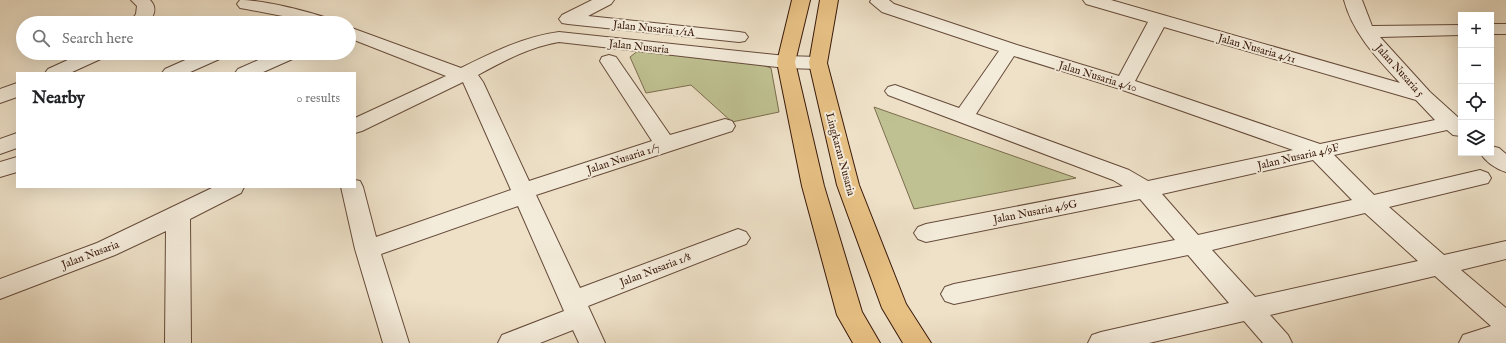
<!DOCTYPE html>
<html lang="en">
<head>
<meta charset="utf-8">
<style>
  body { margin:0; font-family:"IM FELL English",serif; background:#f2f2f2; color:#202124 }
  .controls { position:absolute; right:12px; top:12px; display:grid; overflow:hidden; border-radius:0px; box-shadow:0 4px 16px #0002 }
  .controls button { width:36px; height:36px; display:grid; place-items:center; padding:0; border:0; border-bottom:1px solid #e0e0e0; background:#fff; color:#202124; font:20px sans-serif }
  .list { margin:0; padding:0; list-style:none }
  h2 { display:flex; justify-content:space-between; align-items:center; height:52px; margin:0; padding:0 16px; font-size:17px }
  h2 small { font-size:13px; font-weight:400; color:#757577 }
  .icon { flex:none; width:22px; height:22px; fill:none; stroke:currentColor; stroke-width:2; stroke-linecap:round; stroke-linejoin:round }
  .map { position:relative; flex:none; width:1506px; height:343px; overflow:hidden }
  .search { position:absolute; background:#fff; box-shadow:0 4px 16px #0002; left:16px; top:16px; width:340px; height:44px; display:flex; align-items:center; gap:10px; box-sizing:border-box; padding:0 14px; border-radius:22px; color:#757577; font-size:15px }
  .panel { position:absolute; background:#fff; box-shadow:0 4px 16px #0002; left:16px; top:72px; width:340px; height:116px; border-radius:0px }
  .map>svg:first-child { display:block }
  .green { fill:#bfc192; stroke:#7c6d4e }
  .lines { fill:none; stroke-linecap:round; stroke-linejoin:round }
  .minor-casing { stroke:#664b3a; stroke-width:2 }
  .major-casing { stroke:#39190a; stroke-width:2 }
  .minor { fill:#f4ecdb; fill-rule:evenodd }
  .major { fill:#e7c084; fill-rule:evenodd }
  .labels { text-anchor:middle; stroke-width:4; stroke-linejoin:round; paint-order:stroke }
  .street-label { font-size:11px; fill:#39190a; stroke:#f4ecdb }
</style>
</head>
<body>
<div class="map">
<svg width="1506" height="343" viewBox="0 0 1506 343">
  <rect width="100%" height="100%" fill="#eee1c8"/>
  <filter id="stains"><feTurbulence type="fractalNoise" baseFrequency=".005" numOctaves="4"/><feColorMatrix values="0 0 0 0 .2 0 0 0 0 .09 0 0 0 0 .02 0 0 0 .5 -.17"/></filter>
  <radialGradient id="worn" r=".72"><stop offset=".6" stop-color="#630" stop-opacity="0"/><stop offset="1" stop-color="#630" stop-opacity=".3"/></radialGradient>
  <path class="green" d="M639 50 759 64 771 68 779 112 732 122 691 85 646 93 630 57Z
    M874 107 1076 178 914 209Z"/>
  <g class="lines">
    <defs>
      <path id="minor" d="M131 0H150C158 8 154 16 148 23H129L136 14 137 6Z
        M240 0C264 0 307 11 330 19L333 23H307L298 19 246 9 240 8 237 4Z
        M592 0H614L611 4 588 16 739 32 745 33 748 37 745 41 739 42 568 24 562 23 559 19 562 15Z
        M871 0H889L894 4 1017 45 1119 76 1148 22 1086 4 1083 0H1111L1400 83C1377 58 1353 34 1344 0H1362L1372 26 1461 25V35L1380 37 1430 92 1461 120V136L1453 135 1447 130 1334 155 1374 195 1480 170 1488 173 1491 178 1488 183 1389 207 1444 255 1506 241V259L1461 270 1506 308V343H1459L1463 335 1491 326 1435 276 1270 315 1288 335 1292 343H1263L1244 321 1149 343H1088L1092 335 1101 332 1229 303 1188 255 954 304 945 301 941 294 945 287 954 284 1175 240 1140 199 926 242 918 239 914 233 918 227 926 224 1123 186 1113 180 888 95 885 91 888 87 895 85 959 108 999 51 882 12 870 2ZM1164 27 1416 100 1435 120 1320 144 1135 81ZM1014 56 1117 88 1293 150 1148 181 1129 170 976 114ZM1313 160 1352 200 1198 235 1162 194ZM1365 213 1418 261 1255 297 1212 250Z
        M1491 24H1506V34H1491Z
        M349 27 461 68C493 52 523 37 559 32L786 56 818 57 825 59 827 63 825 67 818 69 786 68 559 42C529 47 504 61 478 75L483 82 529 181 652 141 600 61 602 57 609 55 616 57 670 135 725 119 732 121 735 126 732 131 536 195 580 288 738 229 746 232 750 238 746 244 588 306 605 343H579L573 330 540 343H498L502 335 564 311 518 206 381 254 409 343H383L355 249 341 187H355V180L360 181 363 187 376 237 511 190 463 82 362 131 355 133V118L446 76 349 38Z
        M83 53H107L105 57 70 73H45L48 69Z
        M201 53H226L224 57 188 73H162L165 69Z
        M274 53H299L297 57 261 73H235L238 69Z
        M17 83V97L0 103V89Z
        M17 133V148L0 154V139Z
        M1491 146 1499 148 1506 154V172C1496 169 1486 162 1480 153H1491Z
        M17 157V172L0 177V162Z
        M214 187H244L241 193 190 219 191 343H165L166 231 115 255 0 299V279L97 243Z"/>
      <path id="major" d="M792 0H810L795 62 824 186 862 312 880 343H853L837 315 802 186 777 62Z
        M820 0H838L827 63 859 185 906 304 931 343H903L882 308 837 185 809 63Z"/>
    </defs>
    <use href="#minor" class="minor-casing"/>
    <use href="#major" class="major-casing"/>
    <use href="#minor" class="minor"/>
    <use href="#major" class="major"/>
  </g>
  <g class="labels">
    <g class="street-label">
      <text transform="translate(654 28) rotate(6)" y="4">Jalan Nusaria 1/1A</text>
      <text transform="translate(639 46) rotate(6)" y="4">Jalan Nusaria</text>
      <text transform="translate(1257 48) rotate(16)" y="4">Jalan Nusaria 4/11</text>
      <text transform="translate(1400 70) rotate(48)" y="4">Jalan Nusaria 5</text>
      <text transform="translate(1098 76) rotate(17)" y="4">Jalan Nusaria 4/10</text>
      <text transform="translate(841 154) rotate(75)" y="4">Lingkaran Nusaria</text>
      <text transform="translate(1298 156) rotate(-13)" y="4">Jalan Nusaria 4/9F</text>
      <text transform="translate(623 158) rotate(-18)" y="4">Jalan Nusaria 1/7</text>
      <text transform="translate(1035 211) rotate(-11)" y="4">Jalan Nusaria 4/9G</text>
      <text transform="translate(90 254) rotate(-21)" y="4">Jalan Nusaria</text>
      <text transform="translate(655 269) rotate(-21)" y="4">Jalan Nusaria 1/8</text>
    </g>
  </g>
  <rect width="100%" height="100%" filter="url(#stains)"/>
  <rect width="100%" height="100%" fill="url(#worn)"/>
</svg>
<div class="controls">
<button>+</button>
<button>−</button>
<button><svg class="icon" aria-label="locate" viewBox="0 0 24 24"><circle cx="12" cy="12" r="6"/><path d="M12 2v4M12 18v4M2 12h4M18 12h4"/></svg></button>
<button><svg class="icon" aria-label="layers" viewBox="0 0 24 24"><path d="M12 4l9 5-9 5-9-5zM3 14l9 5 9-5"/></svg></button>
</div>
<div class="search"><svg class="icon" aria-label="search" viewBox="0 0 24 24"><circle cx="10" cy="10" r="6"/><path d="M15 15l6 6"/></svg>Search here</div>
<section class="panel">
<h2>Nearby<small>0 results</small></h2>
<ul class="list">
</ul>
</section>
</div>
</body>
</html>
